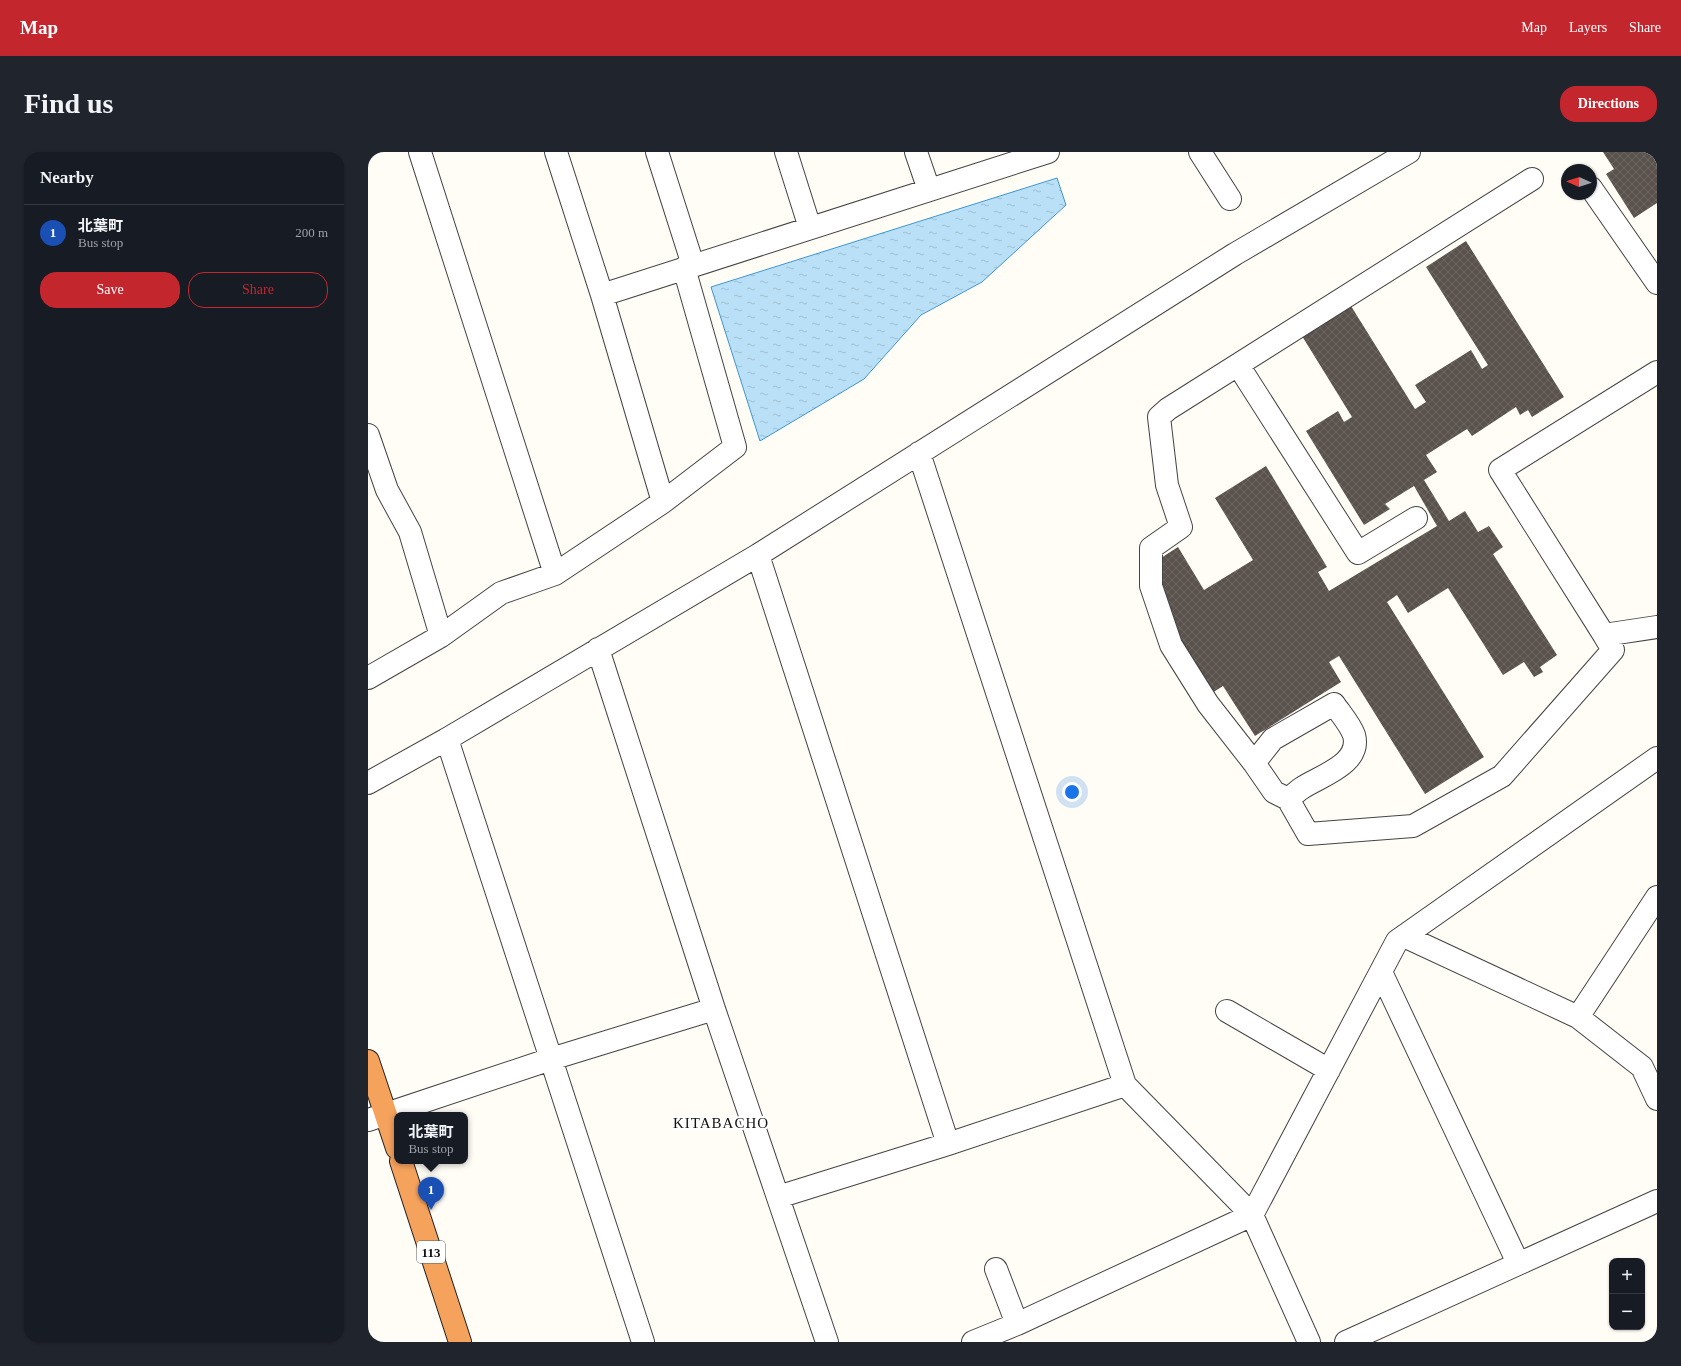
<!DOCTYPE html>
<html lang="en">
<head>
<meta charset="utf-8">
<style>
  body { margin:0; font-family:"Times New Roman","Noto Sans JP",serif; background:#20242c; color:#f1f3f6 }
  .controls { position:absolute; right:12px; bottom:12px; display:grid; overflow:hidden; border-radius:8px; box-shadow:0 1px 3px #0004 }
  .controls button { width:36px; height:36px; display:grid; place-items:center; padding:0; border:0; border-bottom:1px solid #363941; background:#171b24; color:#f1f3f6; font:20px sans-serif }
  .compass { position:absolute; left:1193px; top:12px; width:36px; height:36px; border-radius:50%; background:#171b24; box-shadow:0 1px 3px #0004; rotate:273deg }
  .you { position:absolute; left:704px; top:640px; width:14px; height:14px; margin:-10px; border:3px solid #fff; border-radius:50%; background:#1a73e8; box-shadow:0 0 0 6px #1a73e833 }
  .badge { display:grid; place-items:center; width:26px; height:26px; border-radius:50%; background:#c4262e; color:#fff; font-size:13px; font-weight:700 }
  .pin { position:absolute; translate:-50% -33px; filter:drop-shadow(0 1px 2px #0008) }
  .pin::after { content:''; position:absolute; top:21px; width:14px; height:12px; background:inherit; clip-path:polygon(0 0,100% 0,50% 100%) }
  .popup { position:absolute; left:26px; top:960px; width:74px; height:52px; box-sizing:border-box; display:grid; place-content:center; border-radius:8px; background:#171b24; filter:drop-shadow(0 1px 3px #0005); font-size:13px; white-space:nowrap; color:#9ea1a6 }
  .popup b { font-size:15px; color:#f1f3f6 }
  .popup::after { content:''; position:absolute; left:50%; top:100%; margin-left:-8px; border:8px solid transparent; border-top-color:#171b24 }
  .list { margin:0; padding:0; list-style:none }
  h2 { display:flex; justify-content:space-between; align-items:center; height:52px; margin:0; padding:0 16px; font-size:17px }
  h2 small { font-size:13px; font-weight:400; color:#9ea1a6 }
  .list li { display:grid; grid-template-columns:26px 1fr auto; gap:12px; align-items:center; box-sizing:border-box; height:56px; padding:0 16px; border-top:1px solid #363941 }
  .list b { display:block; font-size:15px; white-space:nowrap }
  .list p { margin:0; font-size:13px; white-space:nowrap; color:#9ea1a6 }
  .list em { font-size:13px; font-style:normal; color:#9ea1a6 }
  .actions { display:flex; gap:8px; padding:12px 16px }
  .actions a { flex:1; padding:9px 0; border:1px solid #c4262e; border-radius:16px; text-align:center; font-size:14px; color:#c4262e }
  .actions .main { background:#c4262e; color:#fff }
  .map { position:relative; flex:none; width:1289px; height:1190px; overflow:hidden; border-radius:16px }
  header { display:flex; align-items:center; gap:24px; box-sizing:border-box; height:56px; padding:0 20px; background:#c4262e; color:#fff }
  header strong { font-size:19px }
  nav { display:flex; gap:22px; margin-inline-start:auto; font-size:14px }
  .intro { display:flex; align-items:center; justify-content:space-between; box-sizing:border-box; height:96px; padding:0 24px }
  h1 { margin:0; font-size:28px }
  .button { padding:10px 18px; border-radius:16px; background:#c4262e; color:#fff; font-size:14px; font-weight:700 }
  main { display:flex; gap:24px; padding:0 24px }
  aside { flex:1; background:#171b24; border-radius:16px; box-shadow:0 1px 3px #0004 }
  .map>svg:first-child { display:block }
  .water { fill:url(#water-ripples); stroke:#3f96cf }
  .building { fill:url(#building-cross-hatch) }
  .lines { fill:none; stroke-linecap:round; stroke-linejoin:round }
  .minor-casing { stroke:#444; stroke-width:24 }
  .highway-casing { stroke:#222; stroke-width:24 }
  .minor { stroke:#fff; stroke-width:22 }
  .highway { stroke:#f5a25d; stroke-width:22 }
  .labels { text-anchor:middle; stroke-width:4; stroke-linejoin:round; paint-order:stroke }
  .shield { fill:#fff; stroke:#585858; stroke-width:1 }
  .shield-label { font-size:13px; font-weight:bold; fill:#111 }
  .neighbourhood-label { font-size:15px; letter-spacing:1px; fill:#111; stroke:#fff }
</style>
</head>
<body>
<header>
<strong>Map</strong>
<nav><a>Map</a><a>Layers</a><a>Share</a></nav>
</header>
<div class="intro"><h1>Find us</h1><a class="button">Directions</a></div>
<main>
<aside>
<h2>Nearby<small></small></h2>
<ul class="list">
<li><span class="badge" style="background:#1a4fb4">1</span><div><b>北葉町</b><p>Bus stop</p></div><em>200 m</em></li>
</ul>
<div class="actions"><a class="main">Save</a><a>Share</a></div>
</aside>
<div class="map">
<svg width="1289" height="1190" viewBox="0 0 1289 1190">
  <defs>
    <pattern id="water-ripples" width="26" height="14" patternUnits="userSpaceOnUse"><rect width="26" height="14" fill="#b9e0f7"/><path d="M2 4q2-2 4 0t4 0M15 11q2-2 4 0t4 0" fill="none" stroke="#9ebfd3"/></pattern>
    <pattern id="building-cross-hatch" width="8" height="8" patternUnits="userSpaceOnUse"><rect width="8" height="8" fill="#5a524d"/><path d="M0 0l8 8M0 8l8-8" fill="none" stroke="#6d6662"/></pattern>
  </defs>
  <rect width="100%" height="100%" fill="#fffdf5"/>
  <path class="water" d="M689 26 698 53 614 130 553 163 496 227 392 289 343 135Z"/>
  <path class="building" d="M1235 0H1289V51L1266 66 1238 22 1246 17Z
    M1098 89 1196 245 1164 265 1160 258 1152 263 1148 255 1104 284 1099 277 1058 303 1069 320 1056 328 1081 369 1097 359 1110 380 1121 374 1135 395 1125 402 1189 503 1172 515 1175 520 1166 525 1156 510 1135 523 1080 436 1040 461 1029 443 1019 450 1116 605 1057 642 971 504 961 510 973 530 887 584 855 534 844 541 810 487 794 432 793 406 810 395 836 438 885 408 847 346 898 314 959 415 950 420 961 439 1069 374 1046 334 1017 352 1022 357 996 373 938 279 970 259 976 270 984 265 934 184 983 154 1047 257 1058 250 1047 233 1103 198 1114 217 1120 213 1058 115Z"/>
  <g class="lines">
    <defs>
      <path id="minor" d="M52 0 187 422
        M289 0 325 113
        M418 0 442 76
        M548 0 561 38
        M832 0 862 47
        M1164 27 800 257 791 265 799 333 813 375 783 396V434L803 493 840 552 886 611 906 640 920 647 940 682 1045 674 1134 624 1245 498 1236 483
        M1223 36 1289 131
        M234 143 680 0
        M870 213 990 401 1048 366
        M1289 220 1132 318 1236 483 1289 475
        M0 283 19 338 42 380 73 484 133 441 187 422 295 350 234 143 188 0
        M551 301 757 933 884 1063 941 1190
        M295 350 367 295 316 116
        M390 403 580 992
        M230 497 346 857 459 1190
        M0 526 73 484
        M79 587 275 1190
        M886 611 905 587 966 552C972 561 982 572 986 583 994 612 952 624 934 636 929 639 925 644 920 647
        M0 631 79 587 390 403 867 102 1041 0
        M1036 784 1210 865 1274 915 1289 947
        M1013 820 1150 1111
        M859 859 961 918
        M1210 865 1289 745
        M0 968 183 907 346 857
        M410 1045 580 992 757 933
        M628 1117 649 1172
        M605 1190 649 1172 884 1063 1029 789 1289 606
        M978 1190 1289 1049"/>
      <path id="highway" d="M0 909 29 996
        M33 1009 92 1190"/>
    </defs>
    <use href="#minor" class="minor-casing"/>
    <use href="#highway" class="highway-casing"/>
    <use href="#minor" class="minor"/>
    <use href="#highway" class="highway"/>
  </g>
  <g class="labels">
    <rect class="shield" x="49" y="1089" width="28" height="22" rx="3"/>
    <g class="shield-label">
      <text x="63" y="1105">113</text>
    </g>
    <g class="neighbourhood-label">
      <text x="353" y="976">KITABACHO</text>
    </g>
  </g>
</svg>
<div class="controls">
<button>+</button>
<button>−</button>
</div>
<svg class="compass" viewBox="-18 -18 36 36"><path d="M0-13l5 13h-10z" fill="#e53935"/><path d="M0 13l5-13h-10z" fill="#9ea1a6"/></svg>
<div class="you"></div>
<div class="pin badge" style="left:63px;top:1058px;background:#1a4fb4">1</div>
<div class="popup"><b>北葉町</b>Bus stop</div>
</div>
</main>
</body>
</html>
